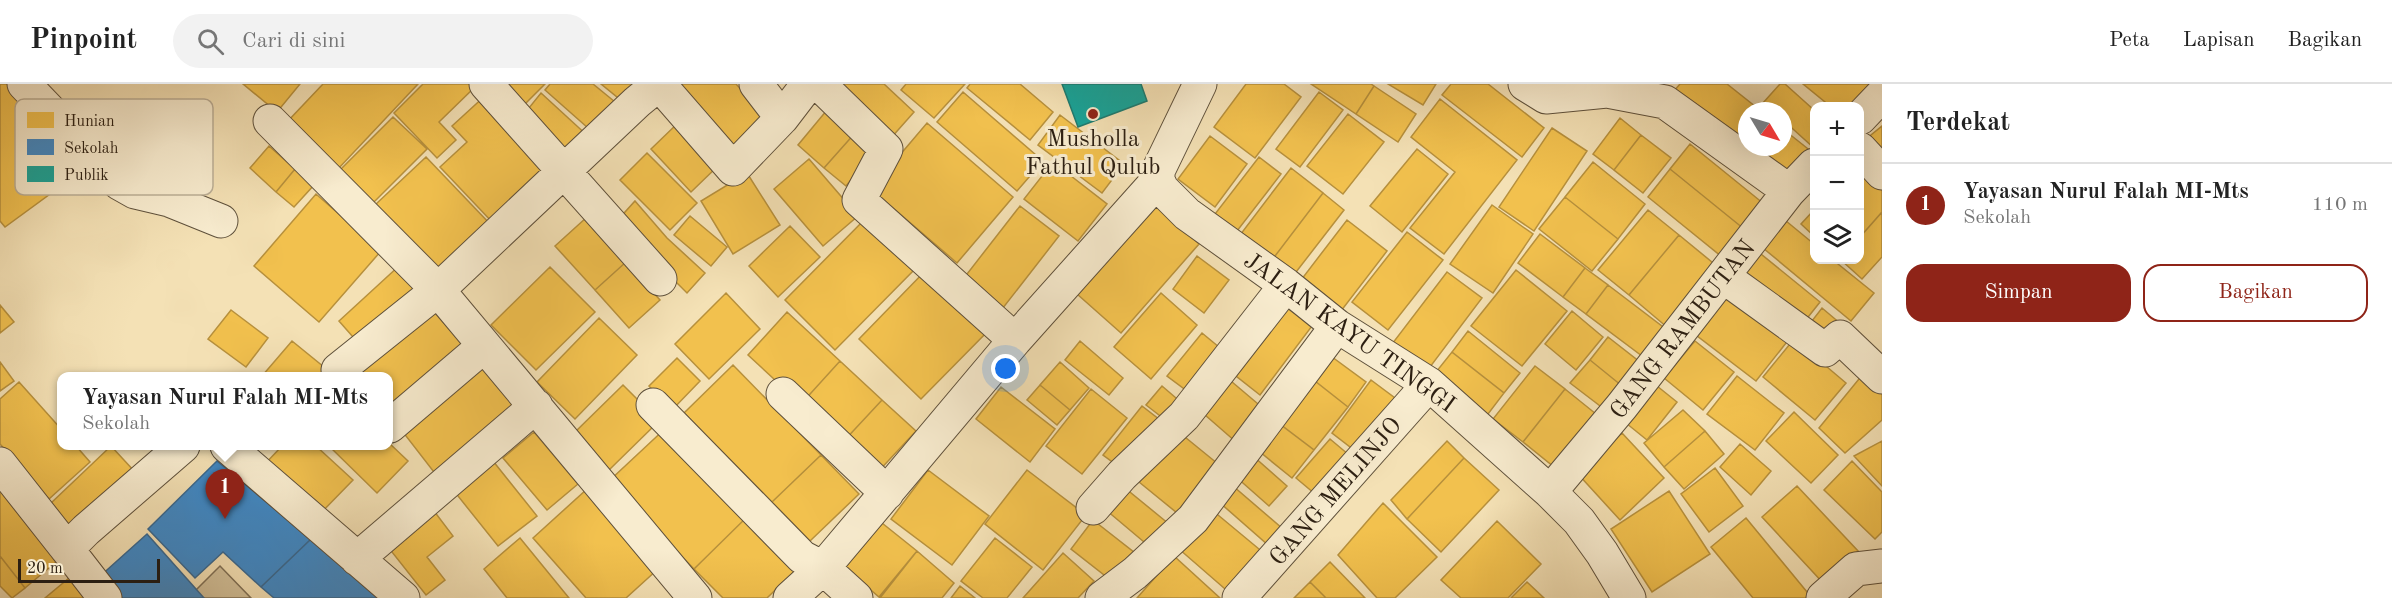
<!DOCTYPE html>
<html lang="id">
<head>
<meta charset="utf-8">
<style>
  body { margin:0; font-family:"Old Standard TT",serif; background:#f2f2f2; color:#222 }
  .controls { position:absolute; right:18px; top:18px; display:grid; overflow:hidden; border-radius:12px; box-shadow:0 6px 24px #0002 }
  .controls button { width:54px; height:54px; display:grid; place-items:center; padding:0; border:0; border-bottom:2px solid #e0e0e0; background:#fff; color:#222; font:30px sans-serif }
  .compass { position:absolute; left:1738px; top:18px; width:54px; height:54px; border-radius:50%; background:#fff; box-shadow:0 6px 24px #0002; rotate:128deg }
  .scale { position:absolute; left:18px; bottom:15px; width:142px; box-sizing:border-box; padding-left:6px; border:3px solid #2c1f12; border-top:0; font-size:16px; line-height:21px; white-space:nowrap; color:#2c1f12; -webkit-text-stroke:4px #f8eccf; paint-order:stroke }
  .you { position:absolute; left:1006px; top:285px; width:21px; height:21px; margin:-15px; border:4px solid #fff; border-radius:50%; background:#1a73e8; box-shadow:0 0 0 9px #1a73e833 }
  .badge { display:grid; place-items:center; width:39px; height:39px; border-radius:50%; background:#8f2418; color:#fff; font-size:20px; font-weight:700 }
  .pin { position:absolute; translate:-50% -50px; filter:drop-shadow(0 2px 3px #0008) }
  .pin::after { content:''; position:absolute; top:32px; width:21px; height:18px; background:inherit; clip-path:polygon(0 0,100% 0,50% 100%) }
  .popup { position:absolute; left:57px; top:288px; width:336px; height:78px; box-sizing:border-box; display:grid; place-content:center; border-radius:12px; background:#fff; filter:drop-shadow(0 2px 4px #0005); font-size:20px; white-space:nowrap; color:#767676 }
  .popup b { font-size:22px; color:#222 }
  .popup::after { content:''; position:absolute; left:50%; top:100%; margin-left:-12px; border:12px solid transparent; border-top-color:#fff }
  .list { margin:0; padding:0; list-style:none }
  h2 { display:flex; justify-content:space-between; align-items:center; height:78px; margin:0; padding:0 24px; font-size:26px }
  h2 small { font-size:20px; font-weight:400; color:#767676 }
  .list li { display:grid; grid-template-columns:39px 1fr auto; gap:18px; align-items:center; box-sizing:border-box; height:84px; padding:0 24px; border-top:2px solid #e0e0e0 }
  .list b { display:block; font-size:22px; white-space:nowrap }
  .list p { margin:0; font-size:20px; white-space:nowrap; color:#767676 }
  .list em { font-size:20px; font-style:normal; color:#767676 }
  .actions { display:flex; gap:12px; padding:18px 24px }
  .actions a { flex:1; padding:14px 0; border:2px solid #8f2418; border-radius:18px; text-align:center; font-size:21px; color:#8f2418 }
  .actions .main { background:#8f2418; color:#fff }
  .icon { flex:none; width:33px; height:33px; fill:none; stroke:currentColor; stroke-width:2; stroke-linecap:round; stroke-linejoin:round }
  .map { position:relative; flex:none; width:1882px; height:514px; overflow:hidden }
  header { display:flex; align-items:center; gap:36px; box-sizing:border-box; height:84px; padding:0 30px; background:#fff; border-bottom:2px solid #e0e0e0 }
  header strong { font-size:28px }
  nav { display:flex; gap:33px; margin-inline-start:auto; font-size:21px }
  .search { width:420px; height:54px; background:#f2f2f2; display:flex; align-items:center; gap:15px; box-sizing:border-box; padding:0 21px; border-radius:33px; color:#767676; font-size:22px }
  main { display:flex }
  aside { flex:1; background:#fff }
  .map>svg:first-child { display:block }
  .green { fill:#d2c099; stroke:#7f7056; stroke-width:1.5 }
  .homes { fill:#f2c14e; stroke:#b7903c; stroke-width:1.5 }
  .schools { fill:#3f88c5; stroke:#39688f; stroke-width:1.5 }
  .public { fill:#17a398; stroke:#1d7b70; stroke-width:1.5 }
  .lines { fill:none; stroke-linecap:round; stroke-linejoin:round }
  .minor-casing { stroke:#5e503b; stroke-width:35 }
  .minor { stroke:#f8eccf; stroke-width:33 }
  .poi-dot { fill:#8f2418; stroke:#f8eccf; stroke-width:2 }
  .labels { text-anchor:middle; stroke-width:6; stroke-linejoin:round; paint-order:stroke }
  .poi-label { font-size:24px; fill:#2c1f12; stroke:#f8eccf }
  .street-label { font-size:24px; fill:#2c1f12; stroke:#f8eccf }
  .key { fill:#f8eccf; stroke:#bbae96; stroke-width:1.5 }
  .key-label { font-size:16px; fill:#2c1f12 }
</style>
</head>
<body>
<header>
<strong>Pinpoint</strong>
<div class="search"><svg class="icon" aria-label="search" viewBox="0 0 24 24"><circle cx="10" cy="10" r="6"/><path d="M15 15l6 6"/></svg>Cari di sini</div>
<nav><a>Peta</a><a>Lapisan</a><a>Bagikan</a></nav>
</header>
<main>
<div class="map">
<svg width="1882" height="514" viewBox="0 0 1882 514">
  <rect width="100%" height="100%" fill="#f4e1b5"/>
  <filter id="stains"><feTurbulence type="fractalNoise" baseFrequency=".00333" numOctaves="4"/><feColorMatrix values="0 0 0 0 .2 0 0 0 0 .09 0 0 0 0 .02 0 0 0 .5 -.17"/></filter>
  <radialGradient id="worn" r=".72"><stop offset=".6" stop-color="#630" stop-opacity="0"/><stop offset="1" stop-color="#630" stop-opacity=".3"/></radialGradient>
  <path class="green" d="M220 482 251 514H192L190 512Z"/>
  <path class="homes" d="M0 0H10L76 91 5 143 0 137Z
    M243 0H300L277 28Z
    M323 0H418L338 85 287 38Z
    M423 0H478L439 38 456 56 437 74 394 29Z
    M496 0H545L521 24Z
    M550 0H593L620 22 597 52 545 6Z
    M601 0H648L628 22Z
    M673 0H736L768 35 731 71Z
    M832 0H884L914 28 891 54Z
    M906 0H965L934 34 901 6Z
    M970 0H1020L1053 28 1030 56 967 4Z
    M1246 0H1284L1301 13 1255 74 1214 43Z
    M1311 0H1371L1374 2 1356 30Z
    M1388 0H1436L1423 21Z
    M1451 0H1488L1544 44 1522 73 1442 11Z
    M1680 0H1727L1761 27H1747V63H1783V45L1812 68 1787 98 1674 7Z
    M1780 0H1785L1814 26V64L1783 36V27H1773L1763 19Z
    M1803 0H1881L1860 22H1830Z
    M1374 2 1416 30 1398 58 1356 30Z
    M963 8 1043 77 1017 107 937 38Z
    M1319 8 1343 26 1300 83 1276 65Z
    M541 9 590 54 572 75 520 35Z
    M487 10 555 82 494 140 440 83 467 58 452 42Z
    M1440 15 1517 76 1444 170 1410 144 1455 88 1411 53Z
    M827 26 855 49 824 84 798 61Z
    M1348 30 1384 58 1343 110 1307 82Z
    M1060 31 1124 80 1102 109 1038 61Z
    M393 33 427 65 373 119 340 86Z
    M1620 34 1641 51 1614 86 1593 70Z
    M680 37 720 80 691 108 651 65Z
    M927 39 1013 113 957 179 871 105Z
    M1882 42V74L1866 55Z
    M1552 44 1587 67 1534 147 1499 123Z
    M855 49 875 66 846 102 824 84Z
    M1641 51 1671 74 1643 109 1614 86Z
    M1210 52 1247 80 1215 123 1178 95Z
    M1690 60 1769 124 1749 149 1670 85Z
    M269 62 295 85 276 108 250 84Z
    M1417 65 1448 90 1402 148 1370 122Z
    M647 69 697 119 670 146 620 96Z
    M426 73 491 141 440 190 375 121Z
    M1259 73 1281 90 1237 147 1215 130Z
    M809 75 858 132 823 162 774 105Z
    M1053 78 1107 120 1078 157 1024 115Z
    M1593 78 1645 120 1618 155 1565 113Z
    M1291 84 1323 109 1272 176 1240 151Z
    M295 85 314 101 294 123 276 108Z
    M1670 85 1749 149 1727 177 1648 113Z
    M1860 85 1882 105V128L1860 153Z
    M747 89 780 141 733 170 701 117Z
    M1323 109 1344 126 1293 192 1272 176Z
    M316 110 381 167 319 238 254 182Z
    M1565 113 1618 155 1592 187 1539 145Z
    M635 117 667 154 705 189 687 209 616 138Z
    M1155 121 1199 160 1121 249 1077 210Z
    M1492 121 1533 150 1493 209 1450 180Z
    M1020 122 1059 152 999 229 960 199Z
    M1648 126 1679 151 1629 211 1598 186Z
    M1814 126V152L1801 140Z
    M1882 128V173L1862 195 1841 176H1860V153Z
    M690 132 727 163 711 182 674 151Z
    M1780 132 1814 160V176H1833L1874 209 1851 237 1757 159Z
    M587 133 626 178 595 206 555 162Z
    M867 133 917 183 835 266 785 216Z
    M1347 136 1387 167 1341 227 1301 196Z
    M790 142 820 173 778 213 749 182Z
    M1407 148 1443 176 1388 246 1352 218Z
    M1540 150 1585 184 1563 213 1518 179Z
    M1679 151 1718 183 1668 244 1629 211Z
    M1756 166 1820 218 1801 242 1737 189Z
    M1197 172 1229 196 1204 229 1173 205Z
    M626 178 660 216 629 244 595 206Z
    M400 181 422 204 360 261 339 237Z
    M550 183 595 228 536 286 491 241Z
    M1585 184 1608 201 1586 230 1563 213Z
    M927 185 989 246 921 315 859 255Z
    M1516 186 1567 227 1522 282 1471 242Z
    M1447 188 1482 214 1427 287 1392 260Z
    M1608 201 1671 249 1650 278 1586 230Z
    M1726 204 1790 254 1756 297 1692 248Z
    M726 209 760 245 709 295 675 260Z
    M1161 209 1197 241 1151 295 1114 263Z
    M426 219 468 266 388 326V292H359L353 286Z
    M0 221 14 238 0 249Z
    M1287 224 1312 242 1260 311 1236 292Z
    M1822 224 1841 240 1828 257 1808 242Z
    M231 226 268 254 246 283 208 255Z
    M1572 227 1603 253 1576 286 1545 260Z
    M787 228 840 277 801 320 748 271Z
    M599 234 637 271 575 335 537 298Z
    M1468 247 1520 289 1504 309 1452 268Z
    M1202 249 1225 268 1191 310 1167 292Z
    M1608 253 1645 282 1627 306 1590 276Z
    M1794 255 1846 299 1815 336 1763 293Z
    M292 257 335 292H262Z
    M1080 257 1123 294 1109 311 1065 276Z
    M1695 257 1734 288 1703 326 1664 294Z
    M1452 268 1504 309 1485 334 1432 293Z
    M1328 270 1366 298 1348 323 1310 293Z
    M677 274 700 297 672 326 649 302Z
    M484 276 522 324 437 392 399 343Z
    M1590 276 1627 306 1608 328 1570 299Z
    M840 277 882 316 842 359 801 320Z
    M0 278 14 297 0 307Z
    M1060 278 1089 304 1070 326 1040 301Z
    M733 281 821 371 772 418 684 329Z
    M1535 282 1565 305 1523 358 1493 335Z
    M1863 290 1882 306V336L1845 369 1819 344Z
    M1225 292 1264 325 1236 358 1197 324Z
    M1737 292 1784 329 1755 366 1707 330Z
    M1310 293 1348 323 1314 366 1276 337Z
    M1371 296 1403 320 1363 373 1332 349Z
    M19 298 62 346V362H76L90 378 49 415 0 360V315Z
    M1652 298 1677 318 1647 356 1621 335Z
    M623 301 659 337 608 387 572 351Z
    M1040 301 1070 326 1057 341 1027 316Z
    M1162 302 1183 320 1168 338 1146 321Z
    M1001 303 1055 345 1030 378 976 335Z
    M1091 305 1127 334 1082 390 1046 362Z
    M1565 305 1601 334 1559 387 1523 358Z
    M882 316 916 347 876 390 842 359Z
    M1142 322 1160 336 1122 385 1103 371Z
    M1683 326 1705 347 1664 383 1644 359Z
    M1794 328 1838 371 1811 399 1766 357Z
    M1276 337 1314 366 1292 394 1255 364Z
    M669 341 753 427 694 485 609 397Z
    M1705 347 1724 370 1684 405 1664 383Z
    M534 348 578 400 547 426 503 374Z
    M1180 349 1223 384 1182 433 1139 398Z
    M1622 349 1664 394 1620 436 1578 390Z
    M1330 355 1355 376 1321 415 1296 394Z
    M1447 357 1464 374 1407 435 1391 416Z
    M1882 357V402L1854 372Z
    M388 358 408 377 377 409 329 362H388Z
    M1740 360 1771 387 1751 411 1720 383Z
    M111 362 135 388 74 446 50 420Z
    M282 362H316L353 396 316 434 263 382Z
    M821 371 859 410 810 457 772 418Z
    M1253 372 1287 402 1269 422 1235 392Z
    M1464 374 1499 406 1441 468 1407 435Z
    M493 377 537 432 498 462 454 407Z
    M1852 377 1882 408V448L1875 455 1824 406Z
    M1715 384 1743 422 1709 448 1681 410Z
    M928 386 989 432 952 481 891 435Z
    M1027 386 1086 431 1043 486 985 440Z
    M0 396 62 473 25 504 0 472Z
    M1233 402 1290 451 1276 468 1219 418Z
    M1797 402 1859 468 1824 500 1762 433Z
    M1125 404 1169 440 1150 463 1106 426Z
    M587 405 658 485 626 514H586L533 454Z
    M1669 407 1710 470 1652 508 1611 445Z
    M1383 419 1437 473 1395 514H1377L1338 471Z
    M1212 426 1265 470 1232 511 1179 465Z
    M434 427 453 452 427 473 445 496 426 511 388 463Z
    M753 427 803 479 767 514H723L694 485Z
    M1746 434 1812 514H1753L1711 463Z
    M1093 436 1135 469 1113 498 1071 465Z
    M1497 437 1541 480 1508 514H1461L1441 496Z
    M882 439 917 467 879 513 845 484Z
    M520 454 569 514H507L484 485Z
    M995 454 1032 483 1007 514H983L961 497Z
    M917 467 954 499 942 514H880Z
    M1063 469 1094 497 1078 514H1023Z
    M0 472 25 504 12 514 0 502Z
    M1174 472 1220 514H1137Z
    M1330 478 1365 514H1326L1310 498Z
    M75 489 96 514H45Z
    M1310 498 1326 514H1294Z
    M1527 498 1544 514H1511Z
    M960 502 975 514H951Z"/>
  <path class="schools" d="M217 377 311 455 261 503 223 468 195 494 148 445Z
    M147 450 204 514H116L98 494Z
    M311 455 383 514H274L261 503Z"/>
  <path class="public" d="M1062 0H1141L1147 17 1078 43Z"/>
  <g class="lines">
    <defs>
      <path id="minor" d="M24 0 119 99 135 108 169 116 221 137
        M486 0 660 195
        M756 0 782 34
        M819 0 886 65 859 116 1015 256
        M1200 0 1158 87V96L1162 105 1187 130 1286 201 1337 242 1429 300 1550 408 1579 437 1602 469 1629 514
        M1525 0 1546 13 1607 7 1665 18 1789 107
        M1860 34 1882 11
        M270 37 438 206 695 514
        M1860 65 1882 89
        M1724 193 1825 266 1840 253 1882 293
        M338 286 438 206 637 18 659 0 733 85 782 34 808 0
        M783 310 887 409
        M653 321 802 473 823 484 856 514
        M390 342 484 262
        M227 362 403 514
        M0 380 67 465
        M1550 408 1622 322 1789 107 1814 81
        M1093 424 1122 391 1184 332 1286 201
        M357 475 536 322
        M105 514 67 465 86 446 183 362
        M790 514 823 484 1015 256 1158 96
        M1102 514 1135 489 1193 435 1337 242
        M1239 514 1429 300
        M1823 514 1856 485 1882 482"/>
    </defs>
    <use href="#minor" class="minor-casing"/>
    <use href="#minor" class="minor"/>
  </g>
  <circle class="poi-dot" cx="1093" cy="30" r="6"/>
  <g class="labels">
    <g class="poi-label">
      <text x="1093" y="62">Musholla<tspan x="1093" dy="28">Fathul Qulub</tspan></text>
    </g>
    <g class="street-label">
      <text transform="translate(1682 245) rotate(-52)" y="8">GANG RAMBUTAN</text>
      <text transform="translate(1350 248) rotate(36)" y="8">JALAN KAYU TINGGI</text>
      <text transform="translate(1335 407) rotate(-49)" y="8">GANG MELINJO</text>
    </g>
  </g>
  <rect x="15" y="15" width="198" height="96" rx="9" class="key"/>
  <rect x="27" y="28" width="27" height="16" fill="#f2c14e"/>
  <rect x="27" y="55" width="27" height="16" fill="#3f88c5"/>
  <rect x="27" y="82" width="27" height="16" fill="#17a398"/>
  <g class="key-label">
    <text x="64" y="42">Hunian</text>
    <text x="64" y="69">Sekolah</text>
    <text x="64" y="96">Publik</text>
  </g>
  <rect width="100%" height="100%" filter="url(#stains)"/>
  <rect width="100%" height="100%" fill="url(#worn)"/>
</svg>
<div class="controls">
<button>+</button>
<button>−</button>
<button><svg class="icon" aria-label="layers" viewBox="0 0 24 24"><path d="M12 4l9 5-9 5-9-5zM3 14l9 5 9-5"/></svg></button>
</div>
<svg class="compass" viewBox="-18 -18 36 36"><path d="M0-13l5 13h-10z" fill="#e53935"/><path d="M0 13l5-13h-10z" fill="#767676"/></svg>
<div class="scale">20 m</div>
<div class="you"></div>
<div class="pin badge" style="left:225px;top:435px">1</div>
<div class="popup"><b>Yayasan Nurul Falah MI-Mts</b>Sekolah</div>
</div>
<aside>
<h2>Terdekat<small></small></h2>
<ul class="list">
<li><span class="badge">1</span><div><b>Yayasan Nurul Falah MI-Mts</b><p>Sekolah</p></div><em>110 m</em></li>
</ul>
<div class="actions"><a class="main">Simpan</a><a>Bagikan</a></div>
</aside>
</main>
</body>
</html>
